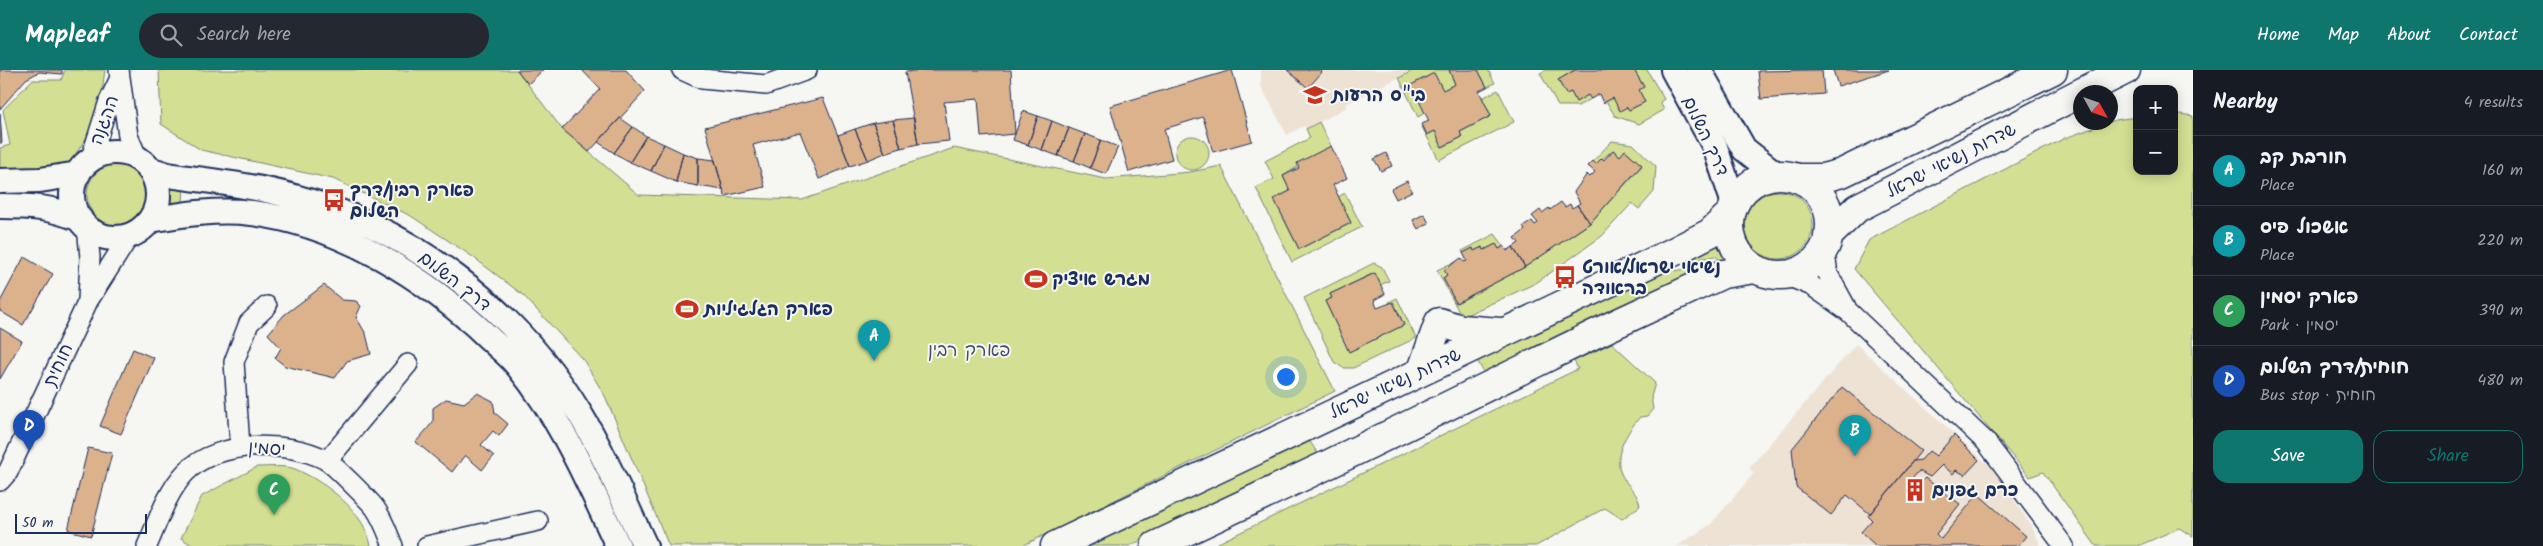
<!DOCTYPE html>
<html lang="en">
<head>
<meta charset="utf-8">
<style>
  body { margin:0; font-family:Kalam,"Playpen Sans Hebrew",sans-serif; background:#242831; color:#f1f3f6 }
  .controls { position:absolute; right:15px; top:15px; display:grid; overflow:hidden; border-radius:10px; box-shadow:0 2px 12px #0003 }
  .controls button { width:45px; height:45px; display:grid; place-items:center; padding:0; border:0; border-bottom:1px solid #363941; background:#171b24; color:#f1f3f6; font:25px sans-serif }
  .compass { position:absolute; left:2073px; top:15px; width:45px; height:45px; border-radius:50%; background:#171b24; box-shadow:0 2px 12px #0003; rotate:130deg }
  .scale { position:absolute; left:15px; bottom:12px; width:132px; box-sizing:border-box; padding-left:5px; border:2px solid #1b2f5e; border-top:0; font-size:14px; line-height:18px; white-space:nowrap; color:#1b2f5e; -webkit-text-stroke:4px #f6f6f2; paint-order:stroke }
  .you { position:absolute; left:1285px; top:306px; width:18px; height:18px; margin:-12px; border:4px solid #fff; border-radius:50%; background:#1a73e8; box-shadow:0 0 0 8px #1a73e833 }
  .badge { display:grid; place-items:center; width:32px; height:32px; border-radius:50%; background:#0f766e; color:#fff; font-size:16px; font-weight:700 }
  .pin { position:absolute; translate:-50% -41px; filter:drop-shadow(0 1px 2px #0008) }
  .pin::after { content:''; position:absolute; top:26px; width:18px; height:15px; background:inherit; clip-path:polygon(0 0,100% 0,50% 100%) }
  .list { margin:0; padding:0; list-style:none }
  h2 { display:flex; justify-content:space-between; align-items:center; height:65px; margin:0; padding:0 20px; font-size:21px }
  h2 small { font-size:16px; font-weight:400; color:#9ea1a6 }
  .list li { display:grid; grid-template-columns:32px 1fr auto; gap:15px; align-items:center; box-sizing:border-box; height:70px; padding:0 20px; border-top:1px solid #363941 }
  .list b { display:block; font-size:19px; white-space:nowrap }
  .list p { margin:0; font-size:16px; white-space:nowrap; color:#9ea1a6 }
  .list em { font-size:16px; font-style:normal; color:#9ea1a6 }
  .actions { display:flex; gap:10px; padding:15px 20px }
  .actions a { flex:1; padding:11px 0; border:1px solid #0f766e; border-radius:15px; text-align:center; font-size:18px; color:#0f766e }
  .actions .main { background:#0f766e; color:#fff }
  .icon { flex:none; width:28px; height:28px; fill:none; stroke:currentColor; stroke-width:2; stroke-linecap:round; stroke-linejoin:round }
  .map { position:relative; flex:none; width:2193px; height:476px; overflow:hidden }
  header { display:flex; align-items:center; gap:30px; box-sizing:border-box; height:70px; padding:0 25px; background:#0f766e; color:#fff }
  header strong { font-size:24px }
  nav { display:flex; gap:28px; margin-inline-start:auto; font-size:18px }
  .search { width:350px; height:45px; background:#242831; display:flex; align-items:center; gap:12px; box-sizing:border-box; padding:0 18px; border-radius:28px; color:#9ea1a6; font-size:19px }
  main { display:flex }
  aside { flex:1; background:#171b24 }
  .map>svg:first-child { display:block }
  .built { fill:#eee2d4 }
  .green { fill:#d3df92; stroke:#778778 }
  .building { fill:#dcb28d; stroke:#1b2f5e }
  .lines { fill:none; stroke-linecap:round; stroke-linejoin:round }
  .minor-casing { stroke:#1b2f5e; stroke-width:22 }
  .tertiary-casing { stroke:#1b2f5e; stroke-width:28 }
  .secondary-casing { stroke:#1b2f5e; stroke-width:31 }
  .minor { stroke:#f6f6f2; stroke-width:19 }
  .tertiary { stroke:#f6f6f2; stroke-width:24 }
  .secondary { stroke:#f6f6f2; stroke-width:28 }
  .labels { text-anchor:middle; stroke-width:4; stroke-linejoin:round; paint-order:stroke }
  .poi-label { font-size:18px; font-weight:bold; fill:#1b2f5e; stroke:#f6f6f2; text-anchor:start }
  .street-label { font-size:18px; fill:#1b2f5e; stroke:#f6f6f2 }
  .park-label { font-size:18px; fill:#405268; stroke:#f6f6f2 }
</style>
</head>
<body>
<header>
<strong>Mapleaf</strong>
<div class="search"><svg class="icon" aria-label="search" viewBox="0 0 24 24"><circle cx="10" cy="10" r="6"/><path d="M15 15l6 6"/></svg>Search here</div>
<nav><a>Home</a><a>Map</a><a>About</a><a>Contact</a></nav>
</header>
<main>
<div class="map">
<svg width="2193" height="476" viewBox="0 0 2193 476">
  <rect width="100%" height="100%" fill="#f6f6f2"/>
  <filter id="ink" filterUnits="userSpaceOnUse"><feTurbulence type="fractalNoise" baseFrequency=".02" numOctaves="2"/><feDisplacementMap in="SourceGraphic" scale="10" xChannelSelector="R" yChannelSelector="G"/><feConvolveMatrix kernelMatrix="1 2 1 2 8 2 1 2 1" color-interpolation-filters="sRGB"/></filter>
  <g filter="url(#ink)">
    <path class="built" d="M1261 0H1414L1346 34 1347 37 1306 59 1304 56 1287 65 1261 16Z
      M1856 274 1996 402 2033 459 2041 476H1677L1711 454 1754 403 1749 398Z"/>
    <path class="green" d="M65 0H105L98 50 69 94 10 104 0 103V78L10 75 3 40 32 10H61Z
      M159 0H517L562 59 639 125 802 130 954 78 1106 109 1190 102 1221 96 1335 321 1022 476H669L605 326 584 291 523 225 473 187 411 146 333 109 201 80 161 54Z
      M1414 0H1449L1455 14C1437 23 1434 39 1418 47L1399 8Z
      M1478 0H1488L1495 13 1487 17Z
      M1546 0H1575L1558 10 1566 24 1571 22 1576 31 1588 25 1591 29 1578 36H1558L1540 3Z
      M1634 0H1647L1664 29 1660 32 1664 40 1639 54 1615 46 1606 31 1613 28 1630 40 1644 32 1639 20 1644 17Z
      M1498 20 1514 52 1439 90 1421 55 1427 65 1435 61 1443 77 1462 67 1460 62 1491 46 1482 28Z
      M2174 43 2193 46V466L2179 458 2138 476H2096L2043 402 2030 407 1854 199 1869 170 2065 68 2115 50 2137 47V101H2174Z
      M1319 52 1331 76 1283 106 1290 121 1274 129 1299 179 1351 153 1338 127 1345 123 1362 157 1292 192 1256 118 1274 109 1265 91 1310 68 1306 59Z
      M1175 83a17 17 0 1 1 34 0a17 17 0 1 1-34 0Z
      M1612 71 1633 74 1656 96 1654 122 1639 139 1632 133 1602 166 1536 213 1464 246 1461 241 1459 242 1437 200 1452 193 1453 196 1445 200 1447 205 1443 208 1457 233 1525 197 1590 153 1642 96 1626 81 1620 86 1613 80 1596 94 1593 91Z
      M87 125a31 31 0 1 1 62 0a31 31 0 1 1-62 0Z
      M167 114 184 116 183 133 169 136Z
      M1745 155a34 34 0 1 1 68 0a34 34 0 1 1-68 0Z
      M1495 164 1504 176 1499 179 1496 174 1484 180 1482 177 1474 181 1473 178 1463 183 1462 181Z
      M1716 171 1720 181 1729 191 1724 193 1715 186 1681 193Z
      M1374 193 1382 197 1389 211 1380 215 1374 203 1330 224 1332 228 1325 231 1349 281 1404 255 1394 233 1390 234 1389 232 1397 228 1416 268 1353 298H1343L1334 292 1304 228Z
      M1714 193 1485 305 1476 288 1669 195 1675 201Z
      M1612 273 1655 313 1651 327 1653 339 1647 346 1640 347C1627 362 1610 388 1624 409 1630 418 1638 424 1640 436L1622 449 1605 438 1536 476H1212L1578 299 1574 291Z
      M1309 370 1320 387 1129 476H1084Z
      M257 397C268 397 285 395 295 399 326 412 365 442 371 476H193L181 468 202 426Z"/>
    <path class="building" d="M0 0H62V4L39 2 26 9 0 39Z
      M517 0H543L528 14Z
      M582 0H626L645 21 589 82 562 59 600 19Z
      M924 0H1011L1015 64 981 67 978 29 944 32 949 71 918 74 905 2Z
      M1232 0 1252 71 1213 82 1203 47 1164 59 1172 89 1129 102 1110 36Z
      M1287 0H1320L1322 2 1308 18Z
      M1449 0H1478L1487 17 1479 21 1491 46 1460 62 1462 67 1442 77 1435 61 1427 65 1422 54 1429 51 1411 15 1434 3 1443 20 1455 14Z
      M1575 0H1634L1644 17 1639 20 1645 32 1629 40 1627 37 1620 41 1613 28 1603 33 1599 24 1591 29 1588 25 1576 32 1571 22 1566 24 1558 10Z
      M1822 0 1824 24 1761 29 1758 1Z
      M1833 0H1889L1838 16Z
      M823 28 850 96 819 109 800 62 753 75 765 117 725 126 705 57Z
      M1023 41 1038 46 1028 75 1013 70Z
      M0 43 2 73H0Z
      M1038 46 1052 51 1042 80 1028 75Z
      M620 48 633 57 614 83 598 72Z
      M914 48 918 74 901 78 893 50Z
      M893 50 901 78 885 83 873 53Z
      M1052 51 1069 58 1058 86 1042 80Z
      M873 53 885 83 868 90 855 59Z
      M633 57 646 66 630 92 614 83Z
      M1069 58 1085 64 1074 91 1058 86Z
      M855 59 868 90 850 96 838 65Z
      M1085 64 1101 70 1090 98 1074 91Z
      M646 66 664 74 651 101 630 92Z
      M1101 70 1118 77 1106 104 1090 98Z
      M664 74 683 83 676 112 651 101Z
      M1331 76 1347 108 1333 115 1351 153 1299 179 1274 129 1290 121 1283 106 1299 98 1297 93Z
      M1613 80 1620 86 1625 80 1642 95 1590 153 1577 135 1580 133 1574 122 1587 104 1590 107 1595 102 1588 96 1593 91 1596 94 1602 88 1604 90Z
      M683 83 698 88V116L676 112Z
      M1386 83 1392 96 1381 101 1374 89Z
      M698 88 715 90 723 120 698 116Z
      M1407 111 1412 121 1396 129 1391 119Z
      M1561 132 1565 137 1570 134 1572 138 1577 135 1590 153 1525 197 1513 177 1519 173 1515 168 1525 160 1523 157 1532 151 1535 155 1538 153 1532 146 1540 140 1542 143 1549 138 1550 140Z
      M1424 144 1429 153 1418 159 1413 150Z
      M1496 174 1499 179 1504 176 1507 181 1513 177 1525 197 1456 233 1443 208 1447 205 1444 200 1461 188 1464 192 1467 191 1463 183 1473 178 1474 181 1482 177 1484 180Z
      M24 187 53 204 23 255 0 241V232Z
      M1375 203 1385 224 1374 230 1377 238 1393 232 1404 255 1349 282 1325 231 1332 228 1330 224Z
      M324 215 342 230 356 231 361 236 356 247 366 264 371 284 347 291 335 308 285 296 275 288 281 278 268 264 284 245Z
      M0 258 22 271 0 309Z
      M133 279 154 288 121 364 100 356Z
      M1842 317 1921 381 1870 444 1847 425 1831 445 1796 417 1792 379Z
      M477 323 493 331 495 343 508 354 499 366 493 361 481 375 494 386 482 400 465 385 452 402 416 372 433 352V338L446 329 464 333Z
      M1954 365 1979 390 1965 405 1956 400 1953 404 1942 395 1930 407 1919 401 1910 411 1917 416 1925 408 1960 434 1936 464 1941 469 1978 424 2026 466 2018 476H1876L1861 462 1872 450 1868 446 1913 391 1921 390 1929 381 1936 386Z
      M88 378 112 383 91 466 68 460Z"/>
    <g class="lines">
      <defs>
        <path id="minor" d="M119 0 128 66 138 89
          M682 0 702 9 766 15 807 0
          M90 91 109 31 119 10
          M87 157 90 187 88 231
          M1824 177 1828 204 1846 237
          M1785 205 1812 216 1849 242 1986 372 2064 476
          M240 376 234 292 249 253 267 236
          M327 391 408 294
          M0 411 8 402 88 231 130 165
          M147 476C158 451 167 422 186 402 218 370 288 370 326 390 334 395 369 430 375 438 383 449 388 464 393 476
          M427 476 538 451"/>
        <path id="tertiary" d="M1673 0 1715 77 1734 134
          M1699 0 1744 79 1777 105
          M72 125a43 43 0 1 1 86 0a43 43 0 1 1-86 0Z
          M149 99 168 105C209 111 251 115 291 126 408 156 518 240 580 344 605 385 624 432 645 476
          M0 111 40 110 78 104
          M0 136C32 136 50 137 80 149
          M150 150C184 144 217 139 252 143 341 154 426 208 489 268 498 277 509 285 517 295 561 348 589 414 618 476"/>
        <path id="secondary" d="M2082 22 2126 0
          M1730 155a50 50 0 1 1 100 0a50 50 0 1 1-100 0Z
          M1800 108H1823L1842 103 2053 0
          M1828 166 1857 138 2080 23
          M1422 300 1439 252 1461 259 1500 262
          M1055 476 1669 184 1710 163 1731 143
          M1155 476 1325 396 1607 258 1723 204 1755 199"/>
      </defs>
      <use href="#minor" class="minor-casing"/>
      <use href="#tertiary" class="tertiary-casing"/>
      <use href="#secondary" class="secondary-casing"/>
      <use href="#minor" class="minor"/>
      <use href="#tertiary" class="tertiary"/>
      <use href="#secondary" class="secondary"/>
    </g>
  </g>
  <defs>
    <symbol id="school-bare" viewBox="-9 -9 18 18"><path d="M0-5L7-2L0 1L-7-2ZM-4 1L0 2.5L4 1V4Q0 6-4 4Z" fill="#c8321e" stroke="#f6f6f2" stroke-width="2.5" paint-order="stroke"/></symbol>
    <symbol id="bus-bare" viewBox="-9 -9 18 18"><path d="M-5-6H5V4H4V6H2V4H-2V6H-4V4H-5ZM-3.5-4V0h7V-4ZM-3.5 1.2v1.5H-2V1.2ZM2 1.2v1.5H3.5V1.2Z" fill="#c8321e" stroke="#f6f6f2" stroke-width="2.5" paint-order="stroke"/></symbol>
    <symbol id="stadium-bare" viewBox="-9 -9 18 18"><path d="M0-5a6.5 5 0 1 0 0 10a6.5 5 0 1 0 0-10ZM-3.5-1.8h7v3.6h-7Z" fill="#c8321e" stroke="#f6f6f2" stroke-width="2.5" paint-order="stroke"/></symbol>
    <symbol id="building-bare" viewBox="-9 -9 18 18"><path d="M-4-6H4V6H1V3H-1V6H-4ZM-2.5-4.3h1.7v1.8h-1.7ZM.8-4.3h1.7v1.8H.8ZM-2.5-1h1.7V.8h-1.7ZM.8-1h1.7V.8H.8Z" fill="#c8321e" stroke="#f6f6f2" stroke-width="2.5" paint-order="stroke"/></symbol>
  </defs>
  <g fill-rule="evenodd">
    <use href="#school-bare" x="1299" y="9" width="32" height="32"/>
    <use href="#bus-bare" x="318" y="114" width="32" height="32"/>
    <use href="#bus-bare" x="1549" y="191" width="32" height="32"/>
    <use href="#stadium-bare" x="1020" y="193" width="32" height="32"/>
    <use href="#stadium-bare" x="671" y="223" width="32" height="32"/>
    <use href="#building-bare" x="1899" y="404" width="32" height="32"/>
  </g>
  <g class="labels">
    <g class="poi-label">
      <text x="1332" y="31">בי"ס הרעות</text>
      <text x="350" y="126">פארק רבין/דרך<tspan x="350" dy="21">השלום</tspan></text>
      <text x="1582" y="203">נשיאי ישראל/אורט<tspan x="1582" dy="21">בראודה</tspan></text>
      <text x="1052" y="215">מגרש איציק</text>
      <text x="704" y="245">פארק הגלגיליות</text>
      <text x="1932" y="426">כרם גפנים</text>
    </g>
    <g class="street-label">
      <text transform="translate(104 50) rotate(-70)" y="6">ההגנה</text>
      <text transform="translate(1706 66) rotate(65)" y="6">דרך השלום</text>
      <text transform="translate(1951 90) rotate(-27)" y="6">שדרות נשיאי ישראל</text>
      <text transform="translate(455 211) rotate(38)" y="6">דרך השלום</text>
      <text transform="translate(58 295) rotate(-65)" y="6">חוחית</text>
      <text transform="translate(1395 313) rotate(-25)" y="6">שדרות נשיאי ישראל</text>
      <text transform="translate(267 378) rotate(4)" y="6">יסמין</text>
    </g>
    <g class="park-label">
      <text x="969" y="286">פארק רבין</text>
    </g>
  </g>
</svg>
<div class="controls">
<button>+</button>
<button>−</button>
</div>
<svg class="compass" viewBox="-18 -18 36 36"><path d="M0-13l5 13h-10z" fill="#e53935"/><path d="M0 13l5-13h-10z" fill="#9ea1a6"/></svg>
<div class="scale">50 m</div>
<div class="you"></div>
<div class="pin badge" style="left:874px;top:291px;background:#0f9aa8">A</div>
<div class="pin badge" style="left:1855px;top:386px;background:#0f9aa8">B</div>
<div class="pin badge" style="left:274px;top:445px;background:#2e9e5b">C</div>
<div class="pin badge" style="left:29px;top:381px;background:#1a4fb4">D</div>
</div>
<aside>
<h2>Nearby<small>4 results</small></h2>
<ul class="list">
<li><span class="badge" style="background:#0f9aa8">A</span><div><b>חורבת קב</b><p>Place</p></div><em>160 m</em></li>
<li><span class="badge" style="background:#0f9aa8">B</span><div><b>אשכול פיס</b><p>Place</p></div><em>220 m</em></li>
<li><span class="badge" style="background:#2e9e5b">C</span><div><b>פארק יסמין</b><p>Park · יסמין</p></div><em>390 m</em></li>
<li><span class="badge" style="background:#1a4fb4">D</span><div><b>חוחית/דרך השלום</b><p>Bus stop · חוחית</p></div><em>480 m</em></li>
</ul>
<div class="actions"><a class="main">Save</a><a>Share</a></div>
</aside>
</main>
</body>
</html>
